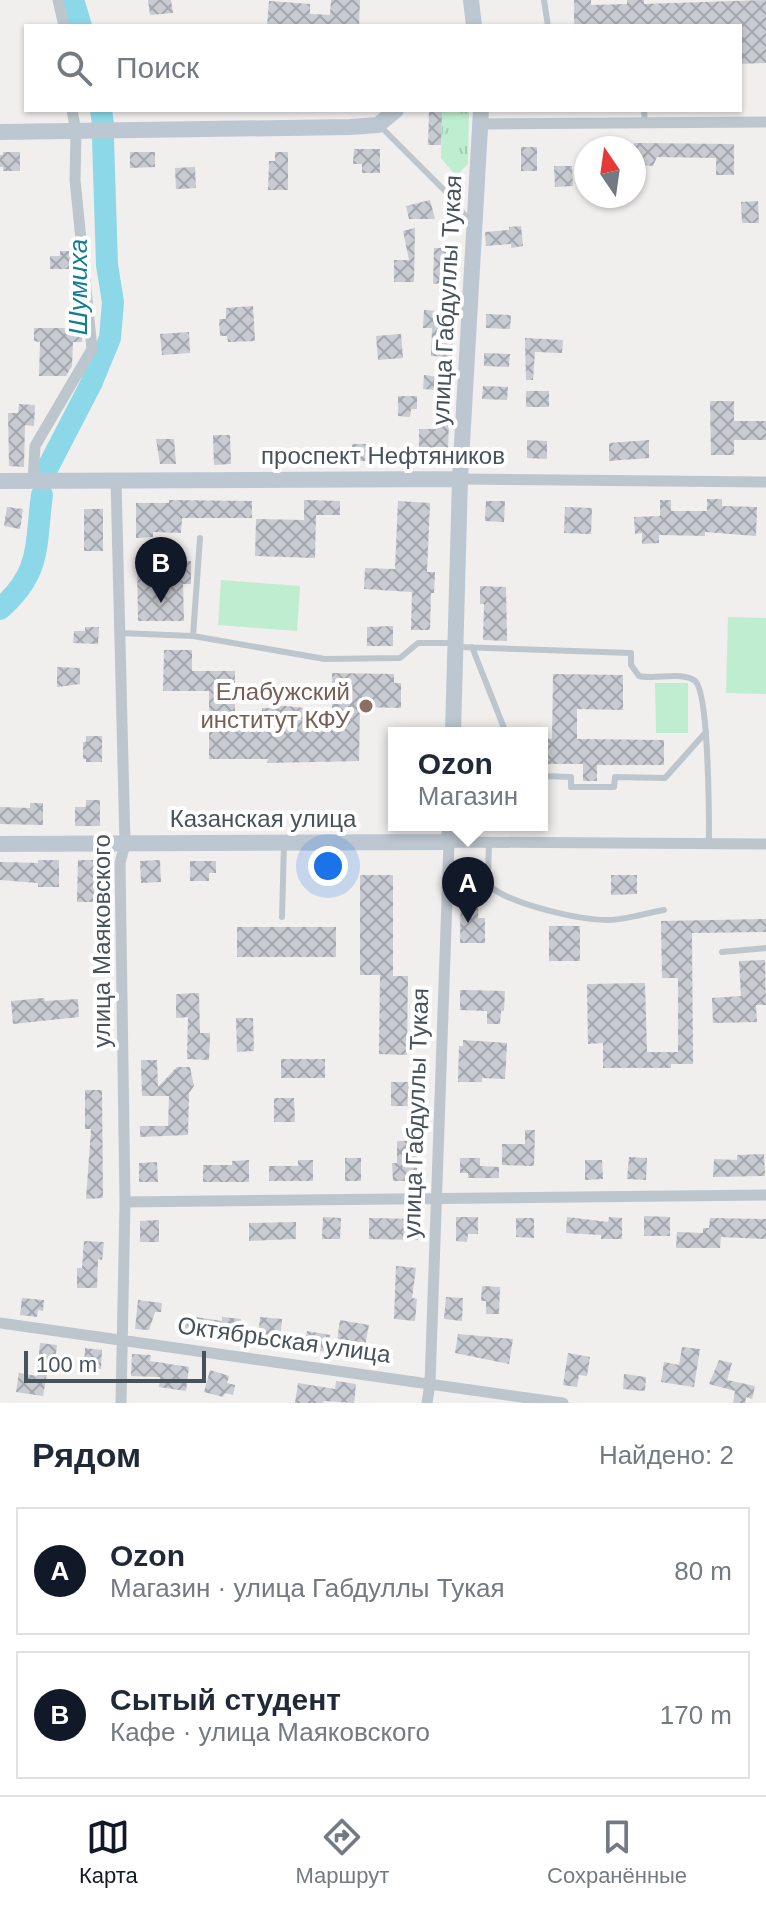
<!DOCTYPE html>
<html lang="ru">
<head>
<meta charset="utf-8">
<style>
  body { margin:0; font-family:Helvetica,sans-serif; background:#f2f2f3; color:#1f2937 }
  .compass { position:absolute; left:574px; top:136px; width:72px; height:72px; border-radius:50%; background:#fff; box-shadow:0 2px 6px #0004; rotate:347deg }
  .scale { position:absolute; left:24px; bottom:20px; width:182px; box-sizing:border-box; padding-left:8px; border:4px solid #47525b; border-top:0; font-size:22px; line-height:28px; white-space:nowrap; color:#47525b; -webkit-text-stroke:6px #fff; paint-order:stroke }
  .you { position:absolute; left:328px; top:866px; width:28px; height:28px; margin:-20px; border:6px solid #fff; border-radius:50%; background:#1a73e8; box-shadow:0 0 0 12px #1a73e833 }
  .badge { display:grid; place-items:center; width:52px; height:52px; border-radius:50%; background:#111827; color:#fff; font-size:26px; font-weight:700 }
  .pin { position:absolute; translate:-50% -66px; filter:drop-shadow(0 2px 4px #0008) }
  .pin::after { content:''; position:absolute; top:42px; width:28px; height:24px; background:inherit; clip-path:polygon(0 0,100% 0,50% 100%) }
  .popup { position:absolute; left:388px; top:727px; width:160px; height:104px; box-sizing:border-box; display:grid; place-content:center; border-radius:0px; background:#fff; filter:drop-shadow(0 2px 6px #0005); font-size:26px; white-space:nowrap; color:#747a83 }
  .popup b { font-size:30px; color:#1f2937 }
  .popup::after { content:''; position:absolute; left:50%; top:100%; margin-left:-16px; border:16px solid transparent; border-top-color:#fff }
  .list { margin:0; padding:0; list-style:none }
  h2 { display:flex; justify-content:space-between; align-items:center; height:104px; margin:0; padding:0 32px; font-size:34px }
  h2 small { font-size:26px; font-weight:400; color:#747a83 }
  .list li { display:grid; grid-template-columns:52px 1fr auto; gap:24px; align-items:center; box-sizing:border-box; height:128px; margin:0 16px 16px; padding:0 16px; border:2px solid #e0e1e3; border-radius:0px }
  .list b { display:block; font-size:30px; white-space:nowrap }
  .list p { margin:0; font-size:26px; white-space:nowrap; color:#747a83 }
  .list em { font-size:26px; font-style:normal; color:#747a83 }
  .icon { flex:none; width:44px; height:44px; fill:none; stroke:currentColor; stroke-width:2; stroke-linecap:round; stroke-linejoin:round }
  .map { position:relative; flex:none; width:766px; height:1403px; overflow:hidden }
  .search { position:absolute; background:#fff; box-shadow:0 2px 6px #0004; left:24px; right:24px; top:24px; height:88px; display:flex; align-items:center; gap:20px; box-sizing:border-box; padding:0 28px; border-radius:0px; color:#747a83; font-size:30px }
  .sheet { height:392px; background:#fff }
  nav { display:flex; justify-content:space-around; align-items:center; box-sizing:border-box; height:112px; border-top:2px solid #e0e1e3; background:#fff; font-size:22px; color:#747a83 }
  nav a { display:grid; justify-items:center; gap:4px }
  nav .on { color:#111827 }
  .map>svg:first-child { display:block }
  .grass { fill:url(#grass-tufts) }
  .pitch { fill:#beedcf }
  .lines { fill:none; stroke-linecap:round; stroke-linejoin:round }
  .river { stroke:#8dd8e8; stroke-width:22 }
  .building { fill:url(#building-cross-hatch) }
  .lane { stroke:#bdc6cd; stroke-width:6 }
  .street { stroke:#bdc6cd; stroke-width:11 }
  .secondary { stroke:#bdc7d1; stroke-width:16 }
  .education-dot { fill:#8d6e63; stroke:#fff; stroke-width:3 }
  .labels { text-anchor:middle; stroke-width:8; stroke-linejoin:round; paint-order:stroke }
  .street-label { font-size:24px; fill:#47525b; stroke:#fff }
  .education-label { font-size:24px; fill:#785e54; stroke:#fff; text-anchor:end }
  .water-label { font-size:26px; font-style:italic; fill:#127d94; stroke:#fff }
</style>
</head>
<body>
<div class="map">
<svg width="766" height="1403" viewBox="0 0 766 1403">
  <defs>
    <pattern id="grass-tufts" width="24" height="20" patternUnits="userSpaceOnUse" patternTransform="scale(2)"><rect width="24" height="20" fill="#beedcf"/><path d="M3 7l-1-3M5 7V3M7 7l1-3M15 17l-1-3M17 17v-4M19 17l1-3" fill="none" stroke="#a5cdb4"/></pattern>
    <pattern id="building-cross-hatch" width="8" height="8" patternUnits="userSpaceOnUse" patternTransform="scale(2)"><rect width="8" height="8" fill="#c8cbd1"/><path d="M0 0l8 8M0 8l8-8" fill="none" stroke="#a4a7ad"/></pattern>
  </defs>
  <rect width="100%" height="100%" fill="#f1eeee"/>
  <path class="grass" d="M442 110H469L468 164 456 176 441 158Z"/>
  <path class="pitch" d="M221 580 300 586 297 631 218 625Z
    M728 617 766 618V694L726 693Z
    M655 683H688V733H656Z"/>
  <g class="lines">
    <path class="river" d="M73 0 81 26
      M101 110 103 124
      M47 469 91 384 110 338 113 302 107 265 103 139
      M0 609C42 572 35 546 42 495"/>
  </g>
  <path class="building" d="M148 0H171L173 13 150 15Z
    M331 0H360L359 26H267L269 1 310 4V14L330 15Z
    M574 0H591V5L627 4V0H644V4L766 0V63L740 64V26H574Z
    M429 110H442L441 145H428Z
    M634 143 734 144V175H716V158L657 157 653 166 643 165V160L634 156Z
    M521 147H537V171H521Z
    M354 149H380V173H362V164H353Z
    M3 152H20V171H3V167H0V155H3Z
    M130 152H155V167L130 168Z
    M275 152H288V190H268L269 161H275Z
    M554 166H572L573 186 555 187Z
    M195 167 196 188 176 189 175 168Z
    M430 200 435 219H409L406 206Z
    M758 201 759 223H742L741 202Z
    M521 226 523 246 511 248V244L486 246 485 232 509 230V227Z
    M415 228 414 282H394V260H409L403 231Z
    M434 248H452L454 282 433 284Z
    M60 251H74L75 269H50V256H60Z
    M253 306 255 341 228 342 227 336H220L219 319H226V308Z
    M424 310 438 311V318H455L452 357 431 356 432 328H423Z
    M486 314 511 315 510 329 486 328Z
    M34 328H81L82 342H73L72 366 66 376H39L40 342 34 341Z
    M189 332 190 353 162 355 160 334Z
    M401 334 403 358 378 360 376 336Z
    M525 338 563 340 562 353 535 352 533 380H526Z
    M484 353 510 354 509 367 484 366Z
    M424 375 448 378 447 391 423 389Z
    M483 386 508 387 507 400 482 399Z
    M526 391H549V407H526Z
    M398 396H417V409H411L410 417 398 416Z
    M710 401H734V421H766V440H734V455H711Z
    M19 404 35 405 34 426 25 425 24 467 9 466 8 413H18Z
    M435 422H449L448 449 419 448V429H435Z
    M213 435H230L231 464 214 465Z
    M156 439H174L176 464H160Z
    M527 440 547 441V459L527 458Z
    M649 440V458L609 461V443Z
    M352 444H371V461H352Z
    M707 499H722V506L757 507 756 536 705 532V536L659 535V543L642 544V533L635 534 634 517 660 516V500H671V511H707Z
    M169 500 252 501V518H182L181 533 153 532V537L136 538V503H169Z
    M304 500 340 501V515H316L315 558 255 556 256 519 304 520Z
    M398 501 430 503 427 572H435L434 593H431L430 630H411L412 592 364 589 365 568 395 569Z
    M486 501H505L504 522 485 521Z
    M7 507 23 509 20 529 4 526Z
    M565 507 592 508 591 534 564 533Z
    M84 509H103V551H84Z
    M191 561V584H183L184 621H138L137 562Z
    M480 586 506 587 507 641 483 640 484 604H480Z
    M393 626V646H367V627Z
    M85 627H99L98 644 73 643 74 631H85Z
    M164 650H192V671H235V717H262V708H275V705L305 708V717H332V673L394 674V683H401V708L360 707 359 761 267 763 268 759H209V691H163Z
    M57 667 80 668V684L57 687Z
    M553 674 623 675V710L577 709V739L664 740V765H597V781H583V764H542V738L552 739Z
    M86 736H102V762H86V759H83V742H86Z
    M86 800H100V826H75V807H86Z
    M30 803H43V825L0 824V807L30 808Z
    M38 860H59V887H38V883L0 880V862L38 863Z
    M78 860H100V902H77Z
    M160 860 161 882 141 883 140 861Z
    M190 861H216V873H209V881H190Z
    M459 862 479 864 478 918H485V943H460L461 874H459Z
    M360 875H393V976H408L407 1055 379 1054 380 975H360Z
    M611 875H637V894L611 895Z
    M766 919V932L692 933 693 1064H671V1068H603V1043L588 1044 587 984 645 983 647 1052H678V978H662L661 921Z
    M549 926H580V961H549Z
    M237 927H336V957H237Z
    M765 960 766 1005H756L757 1022 713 1023 712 998 741 996 739 961Z
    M460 990 505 991 504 1011H501L500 1024H487V1011L460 1010Z
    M199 993 200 1033H210L209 1060 187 1059 188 1017 176 1018V994Z
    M44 998 45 1001 78 999 79 1017 13 1024 11 1001Z
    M236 1018H253L254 1051 237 1052Z
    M463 1040 507 1043 505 1079 482 1078V1082H458L459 1046H463Z
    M281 1059H325V1078H281Z
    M141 1060H157L158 1087 177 1067H190L194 1086 189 1093 188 1135 140 1137V1126H168L169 1096H142Z
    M391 1082H422V1106H391Z
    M85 1090H102L103 1198 86 1199 91 1129H85Z
    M274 1098H294L295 1122H274Z
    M525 1130H535L534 1166 502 1165V1144H525Z
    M397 1141H410V1150H417V1181H393L392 1163H397Z
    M764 1154 765 1176 713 1177 714 1159 737 1160V1155Z
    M629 1157 647 1158 646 1180 627 1179Z
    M345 1158H361V1181H345Z
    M460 1158H480V1166L499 1167V1178H468V1173H460Z
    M249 1160V1182H203V1165H232V1161Z
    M298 1160H313V1181H269V1166H298Z
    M585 1160H602L603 1179 585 1180Z
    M157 1162 158 1182H139V1163Z
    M644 1216 670 1217V1236H644Z
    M323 1217 341 1218 340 1239H322Z
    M456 1217H478V1234H468L467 1242 456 1241Z
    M567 1217 608 1222 609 1217 622 1218V1239H601V1235L566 1233Z
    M369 1218 418 1219V1240L369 1239Z
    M516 1218H534V1238L516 1237Z
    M710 1218 766 1219V1239L721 1237 720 1248H676L677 1232 703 1233V1228H709Z
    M159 1220V1242H140V1221Z
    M296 1222V1239L249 1241V1223Z
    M84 1241 104 1242 102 1260 98 1259 97 1288H77V1268H82Z
    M396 1266 416 1268 412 1298 417 1299 415 1321 394 1319Z
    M482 1286 500 1287 499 1314H486V1301H481Z
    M446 1297 463 1298 462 1321 444 1319Z
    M22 1298 44 1300 43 1311 38 1310 37 1317 20 1315Z
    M138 1300 162 1303 161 1312H155L149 1330 135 1329Z
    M183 1315 222 1321V1317L241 1319 239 1337 199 1329 198 1334 180 1331Z
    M260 1317 282 1319 280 1341 258 1339Z
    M340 1320 369 1325 365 1346 337 1341Z
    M307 1331 330 1335 327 1352 304 1348Z
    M458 1334 513 1339 509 1364 455 1353Z
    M40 1343 57 1345 55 1362H49L43 1396 16 1392 19 1373 37 1376Z
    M682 1347 700 1349 694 1387 661 1382 664 1362 679 1365Z
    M85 1348 102 1350 101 1369 84 1368Z
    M568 1353 590 1357 587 1376 579 1375 577 1387 563 1385Z
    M132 1354 151 1355 150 1361 189 1367 186 1391 159 1387 160 1377 131 1376Z
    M719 1360 732 1363 727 1380 755 1386 752 1399 746 1397 745 1403H733L735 1391 709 1384Z
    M210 1370 229 1376 227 1383 235 1385 233 1395 225 1393 223 1397 204 1392Z
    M624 1374 646 1377 645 1391 623 1389Z
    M336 1381 356 1384 354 1403 324 1401 323 1403H295L298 1383 335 1389Z"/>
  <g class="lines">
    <path class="lane" d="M544 0 548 26
      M644 110 645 123
      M381 127 452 198 471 224
      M120 633 193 636 325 659 400 658 418 643H453
      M193 636 200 538
      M459 647 631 653V665L639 676C655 680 682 671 695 681 709 692 709 819 709 843
      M472 647 506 733
      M542 776 571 777V787H614L615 777 665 778 706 732
      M489 842 488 878 492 888C515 905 579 920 608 920 626 920 646 913 664 910
      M282 917 284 843
      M722 952 766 948"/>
    <path class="street" d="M58 0 64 26
      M481 124 766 122
      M460 479 766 482
      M116 480 125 844 120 863 125 1202 121 1403
      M33 481 35 446 92 349 75 180 76 132 72 110
      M125 1202 766 1195
      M0 1323 563 1403
      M427 1403 430 1383 449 842 766 844"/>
    <path class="secondary" d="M471 0 474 26
      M0 132 351 127 378 125 396 110
      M0 481 460 479
      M453 733 460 479 481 110
      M0 844 449 842 450 825"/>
  </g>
  <circle class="education-dot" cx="366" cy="706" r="8"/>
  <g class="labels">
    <g class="street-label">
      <text transform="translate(447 300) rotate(-87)" y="8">улица Габдуллы Тукая</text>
      <text x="383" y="464">проспект Нефтяников</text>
      <text x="263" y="827">Казанская улица</text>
      <text transform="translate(102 941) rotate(-90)" y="8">улица Маяковского</text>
      <text transform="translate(416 1113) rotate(-88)" y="8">улица Габдуллы Тукая</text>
      <text transform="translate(284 1340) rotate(8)" y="8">Октябрьская улица</text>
    </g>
    <g class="education-label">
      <text x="350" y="700">Елабужский<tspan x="350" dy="28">институт КФУ</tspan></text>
    </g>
    <g class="water-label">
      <text transform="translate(78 287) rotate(-90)" y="9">Шумиха</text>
    </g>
  </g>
</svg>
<svg class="compass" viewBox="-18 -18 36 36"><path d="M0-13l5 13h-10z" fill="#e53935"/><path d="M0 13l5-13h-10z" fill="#747a83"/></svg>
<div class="scale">100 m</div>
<div class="you"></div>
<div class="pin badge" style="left:468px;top:923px">A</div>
<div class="popup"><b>Ozon</b>Магазин</div>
<div class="pin badge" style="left:161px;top:603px">B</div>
<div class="search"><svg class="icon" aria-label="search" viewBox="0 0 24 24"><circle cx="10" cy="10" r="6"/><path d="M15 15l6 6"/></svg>Поиск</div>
</div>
<section class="sheet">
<h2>Рядом<small>Найдено: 2</small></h2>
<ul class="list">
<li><span class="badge">A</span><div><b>Ozon</b><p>Магазин · улица Габдуллы Тукая</p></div><em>80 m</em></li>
<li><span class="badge">B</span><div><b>Сытый студент</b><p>Кафе · улица Маяковского</p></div><em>170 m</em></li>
</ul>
</section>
<nav>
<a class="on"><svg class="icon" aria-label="map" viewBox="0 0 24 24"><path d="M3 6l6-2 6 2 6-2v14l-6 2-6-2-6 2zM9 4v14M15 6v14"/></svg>Карта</a>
<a><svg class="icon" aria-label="directions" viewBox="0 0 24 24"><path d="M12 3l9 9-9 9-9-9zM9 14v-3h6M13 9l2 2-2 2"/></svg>Маршрут</a>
<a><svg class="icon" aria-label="saved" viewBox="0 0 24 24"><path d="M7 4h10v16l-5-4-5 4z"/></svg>Сохранённые</a>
</nav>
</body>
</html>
